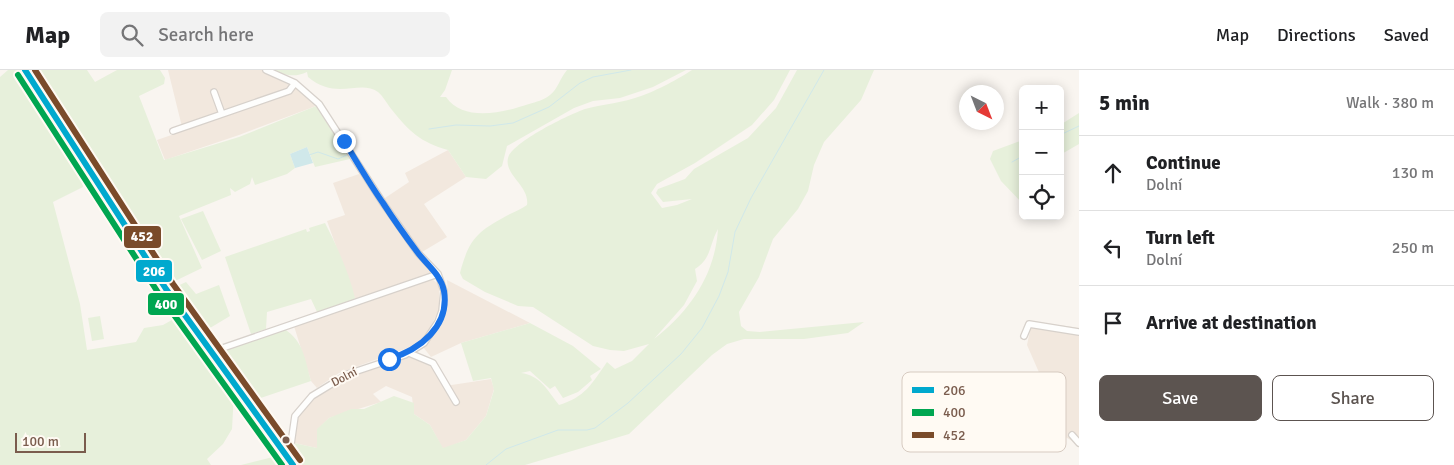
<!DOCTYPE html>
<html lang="en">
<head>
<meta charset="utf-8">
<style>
  body { margin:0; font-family:Signika,sans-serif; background:#f2f2f2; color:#202124 }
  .controls { position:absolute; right:15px; top:15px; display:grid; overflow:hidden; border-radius:8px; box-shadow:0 2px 12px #0003 }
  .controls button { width:45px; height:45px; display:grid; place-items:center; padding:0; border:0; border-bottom:1px solid #e0e0e0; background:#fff; color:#202124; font:25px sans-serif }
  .compass { position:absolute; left:959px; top:15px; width:45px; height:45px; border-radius:50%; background:#fff; box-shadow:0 2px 12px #0003; rotate:138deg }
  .scale { position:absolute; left:15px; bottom:12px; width:71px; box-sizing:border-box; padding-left:5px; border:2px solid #7a5c4d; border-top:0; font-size:14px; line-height:18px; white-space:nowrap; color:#7a5c4d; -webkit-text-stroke:4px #fffaf3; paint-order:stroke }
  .stop { position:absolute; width:15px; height:15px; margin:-11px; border:4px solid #1a73e8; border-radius:50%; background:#fff }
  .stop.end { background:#1a73e8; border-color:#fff; box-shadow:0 1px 5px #0008 }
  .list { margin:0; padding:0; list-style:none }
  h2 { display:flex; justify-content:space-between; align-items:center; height:65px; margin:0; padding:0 20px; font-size:21px }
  h2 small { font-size:16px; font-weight:400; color:#757577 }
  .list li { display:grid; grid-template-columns:32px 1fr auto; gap:15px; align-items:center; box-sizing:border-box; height:75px; padding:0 20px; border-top:1px solid #e0e0e0 }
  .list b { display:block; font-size:19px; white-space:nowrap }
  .list p { margin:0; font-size:16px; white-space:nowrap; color:#757577 }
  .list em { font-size:16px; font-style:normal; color:#757577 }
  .actions { display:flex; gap:10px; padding:15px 20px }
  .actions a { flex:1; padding:11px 0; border:1px solid #5c5450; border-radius:8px; text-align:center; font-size:18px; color:#5c5450 }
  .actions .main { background:#5c5450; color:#fff }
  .icon { flex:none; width:28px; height:28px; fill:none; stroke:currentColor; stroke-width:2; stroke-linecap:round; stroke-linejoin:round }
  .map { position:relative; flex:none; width:1079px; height:395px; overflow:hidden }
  header { display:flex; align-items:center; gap:30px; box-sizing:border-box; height:70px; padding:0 25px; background:#fff; border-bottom:1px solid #e0e0e0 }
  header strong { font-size:24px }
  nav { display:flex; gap:28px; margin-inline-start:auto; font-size:18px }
  .search { width:350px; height:45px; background:#f2f2f2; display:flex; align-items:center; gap:12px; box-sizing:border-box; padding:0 18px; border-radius:8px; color:#757577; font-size:19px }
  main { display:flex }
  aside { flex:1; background:#fff }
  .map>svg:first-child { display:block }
  .residential { fill:#f2e8de }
  .green { fill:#e7f0db; fill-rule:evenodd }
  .water { fill:#d0e8ea }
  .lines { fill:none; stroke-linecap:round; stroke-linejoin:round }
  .stream { stroke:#d0e8ea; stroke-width:1 }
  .minor-casing { stroke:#d7d1cb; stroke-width:8 }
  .primary-casing { stroke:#dad1cc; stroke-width:11 }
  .minor { stroke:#fefefd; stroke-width:5.5 }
  .primary { stroke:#f3eee8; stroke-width:9 }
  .bus-1-casing { stroke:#fffaf3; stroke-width:10 }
  .bus-2-casing { stroke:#fffaf3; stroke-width:10 }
  .bus-3-casing { stroke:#fffaf3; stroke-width:10 }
  .bus-1 { stroke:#00a9ce; stroke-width:6 }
  .bus-2 { stroke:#00a651; stroke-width:6 }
  .bus-3 { stroke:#7a4b2a; stroke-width:6 }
  .route { stroke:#1a73e8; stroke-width:6 }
  .bus-dot { fill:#7a5c4d; stroke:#fffaf3; stroke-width:2 }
  .labels { text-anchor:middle; stroke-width:4; stroke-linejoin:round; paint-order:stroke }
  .street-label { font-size:12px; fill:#7a5c4d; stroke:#fffaf3 }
  .key { fill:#fffaf3; stroke:#d7cbc1; stroke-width:1 }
  .key-label { font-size:14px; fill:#7a5c4d }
  .line-badge { stroke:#fffaf3; stroke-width:2 }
  .badge-label { font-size:14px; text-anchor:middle; font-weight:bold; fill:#fff }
</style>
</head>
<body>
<header>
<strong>Map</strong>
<div class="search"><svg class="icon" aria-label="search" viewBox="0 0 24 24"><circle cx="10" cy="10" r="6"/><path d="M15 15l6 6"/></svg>Search here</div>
<nav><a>Map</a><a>Directions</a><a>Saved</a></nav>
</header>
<main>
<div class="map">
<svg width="1079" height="395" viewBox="0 0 1079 395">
  <rect width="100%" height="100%" fill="#f9f5f0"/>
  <path class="residential" d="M168 0H270L275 8 300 20 316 36 239 65 165 90 157 70 183 61Z
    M448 80 466 107 424 134 447 167 422 182 432 204 355 229 327 151 345 145 333 113 359 104 379 132 409 112 405 103Z
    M432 209 439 215V240L425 268 416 275 339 303 317 318 311 311 294 256Z
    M447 210 530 253 461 273 431 287 423 277 442 249 448 223Z
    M1032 251 1079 258V375L1062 365 1051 355 1048 347 1041 323V307L1027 275Z
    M416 287 429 293 445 316 491 309 494 319 486 346 466 370 443 379 430 355 414 344 412 327 386 316 373 324 381 332 329 348 317 360V378L294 373 299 345 320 323 347 306 401 288Z"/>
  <path class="green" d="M8 0H17C33 26 83 89 83 117L53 132 80 234 87 280 136 272 144 258 163 255 179 246 181 249C178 266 186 271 200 276L234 323 232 359 223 374 207 389 211 395H0V7Z
    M34 0H87L95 12 117 0H160L165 8 164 14 139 26 164 90 239 67 316 36 350 89 315 97 307 77 290 84 295 98 287 104 255 115 252 107 250 114 235 122 230 118 231 125 179 146 202 198 173 212 166 208 159 198 72 55Z
    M272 0H452L445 20 440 27H446C464 53 505 42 529 34 536 32 544 30 550 25 558 19 560 8 567 0H686L653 17 620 28 593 31 574 38 507 76 502 96 486 109 466 107 448 80C420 72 410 62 392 40 388 35 383 26 378 22 360 9 336 31 308 7L307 2C294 8 286 5 272 0Z
    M692 0H790L774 30 752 55 695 93 657 114 651 123 662 138 677 135 692 129 663 132 656 123 658 119 685 109 694 99 748 68 776 38 797 0H874L861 30 824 72 814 95 808 121 798 139 773 169 759 207 739 242 741 256 747 261 760 262 864 252 848 263 804 269H744L727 274 712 285 629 364 525 395H302L292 382 294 373 317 378V359L329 348 351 339H364L394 326 414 333V344L430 355 443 378 466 370 486 346 494 320 491 308 473 311 461 273 530 253 573 276 601 299 590 306 592 310 578 322 563 328 555 316 550 319 530 301 521 303C540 305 548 321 559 335 585 327 591 315 607 292L615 299 632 291 649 274 624 281 610 280 593 276 533 237 518 236 485 222 463 209 460 203C469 168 478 161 510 144 516 141 521 139 527 135 530 116 504 105 508 88 512 72 570 44 585 39 604 34 623 33 641 26 656 21 680 8 692 0ZM718 159C715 205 690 241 654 269L684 235 697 211 695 199C712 188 709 175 718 159Z
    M1079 43V74L1060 85V55Z
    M1023 70V134L1001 111 990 89 993 81Z
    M203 141 221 181 202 190 181 149Z
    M325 153C337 176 349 203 355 228L353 231 318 244 311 229 267 242 266 259 251 264 225 187 306 159 307 162 310 161 309 158Z
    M186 212 196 224 219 215 230 246 200 264 169 220Z
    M100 246 104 269 92 271 88 248Z
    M284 259C304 271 305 290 311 311L252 331 217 283Z
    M281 385 289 395H241Z"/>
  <path class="water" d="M307 77 313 93 295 98 290 84Z"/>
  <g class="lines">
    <path class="stream" d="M429 59 456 55 490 56 513 53 549 37 580 13 593 7 631 0
      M1060 65 1079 56
      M309 85 318 82 338 89 347 85
      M1012 92 1023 86
      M486 395 506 379 558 360H587L595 358 628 333 681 284 702 258 719 226 728 202 735 162 751 128 824 0"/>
    <defs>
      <path id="minor" d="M266 0 295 13 319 34 383 133 418 183 438 204 444 221 442 241 438 252 424 273 405 285 348 304 312 326 295 346 291 374 283 382
        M214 22 222 44
        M173 61 289 21 295 13
        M1024 266 1029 254 1079 262
        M211 282 438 204
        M409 283 433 293 456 332
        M1072 365 1079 373"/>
      <path id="primary" d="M25 0 166 219 293 395"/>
    </defs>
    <use href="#minor" class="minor-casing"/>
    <use href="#primary" class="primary-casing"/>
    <use href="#minor" class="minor"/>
    <use href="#primary" class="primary"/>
    <defs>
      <path id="bus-1" d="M25 0 166 219 293 395"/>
      <path id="bus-2" d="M18 5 159 224 282 395"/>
      <path id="bus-3" d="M35 0 173 214 300 390"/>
    </defs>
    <use href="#bus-1" class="bus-1-casing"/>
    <use href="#bus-2" class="bus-2-casing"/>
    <use href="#bus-3" class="bus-3-casing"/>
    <use href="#bus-1" class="bus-1"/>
    <use href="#bus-2" class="bus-2"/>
    <use href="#bus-3" class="bus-3"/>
  </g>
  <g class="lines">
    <path class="route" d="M344 71C357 92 369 113 383 133 394 150 406 167 418 183 428 196 441 205 444 221 450 257 419 280 389 289"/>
  </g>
  <circle class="bus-dot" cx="286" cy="370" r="4.5"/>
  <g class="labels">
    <g class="street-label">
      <text transform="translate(344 307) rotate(-27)" y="4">Dolní</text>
    </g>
  </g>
  <rect x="902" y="302" width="164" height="80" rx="8" class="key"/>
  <rect x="912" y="317" width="22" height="6" fill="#00a9ce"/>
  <rect x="912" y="339" width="22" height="7" fill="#00a651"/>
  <rect x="912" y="362" width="22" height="6" fill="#7a4b2a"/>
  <g class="key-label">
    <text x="943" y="325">206</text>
    <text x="943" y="347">400</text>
    <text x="943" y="370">452</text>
  </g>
  <g class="line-badge">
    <rect x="123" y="155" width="39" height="24" rx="5" fill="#7a4b2a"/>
    <rect x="135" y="189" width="38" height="24" rx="5" fill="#00a9ce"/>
    <rect x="147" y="222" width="38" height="24" rx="5" fill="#00a651"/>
  </g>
  <g class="badge-label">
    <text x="142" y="171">452</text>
    <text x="154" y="206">206</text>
    <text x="166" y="239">400</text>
  </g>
</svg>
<div class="controls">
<button>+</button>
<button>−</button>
<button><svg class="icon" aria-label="locate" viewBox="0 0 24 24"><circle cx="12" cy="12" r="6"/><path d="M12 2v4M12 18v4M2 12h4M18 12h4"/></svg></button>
</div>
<svg class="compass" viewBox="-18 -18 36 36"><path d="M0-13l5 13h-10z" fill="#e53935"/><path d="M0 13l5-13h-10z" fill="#757577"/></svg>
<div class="scale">100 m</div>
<div class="stop" style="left:389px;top:289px"></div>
<div class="stop end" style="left:344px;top:71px"></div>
</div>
<aside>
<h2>5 min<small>Walk · 380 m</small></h2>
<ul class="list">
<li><svg class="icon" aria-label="ahead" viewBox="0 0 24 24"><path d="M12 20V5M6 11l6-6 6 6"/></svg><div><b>Continue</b><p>Dolní</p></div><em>130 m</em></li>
<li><svg class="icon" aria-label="left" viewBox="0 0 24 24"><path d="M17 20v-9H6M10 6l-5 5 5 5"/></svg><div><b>Turn left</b><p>Dolní</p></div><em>250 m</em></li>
<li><svg class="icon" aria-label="arrive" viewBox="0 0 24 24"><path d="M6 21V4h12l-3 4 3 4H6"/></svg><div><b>Arrive at destination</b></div></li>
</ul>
<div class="actions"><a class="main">Save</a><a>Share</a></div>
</aside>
</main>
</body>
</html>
